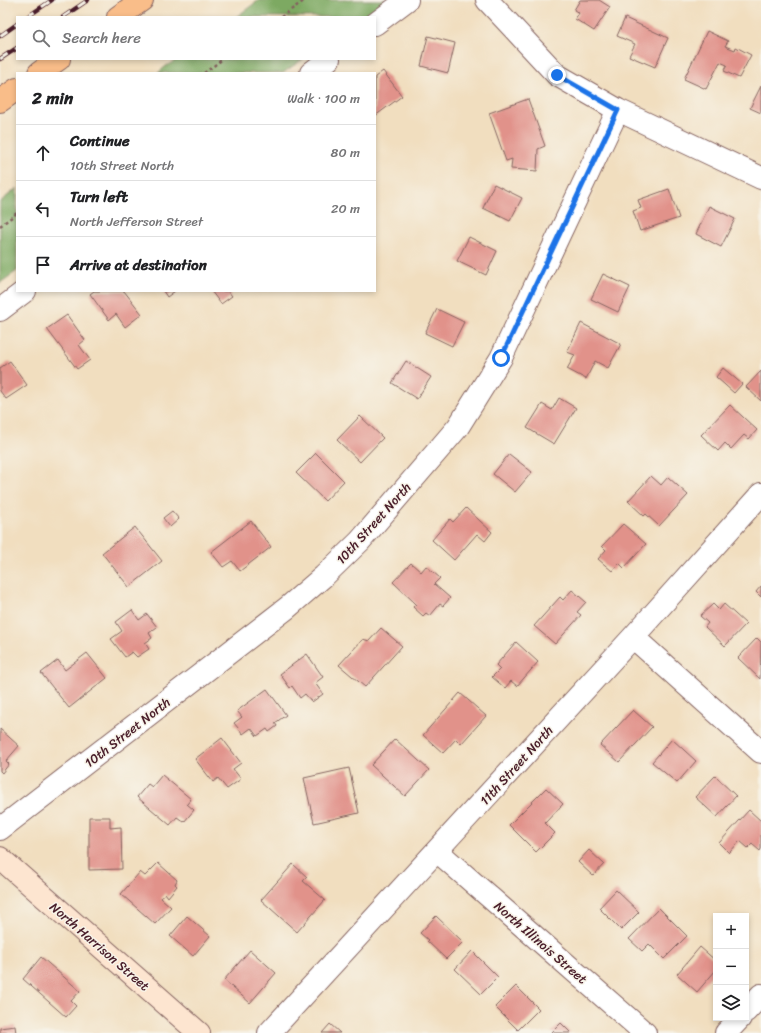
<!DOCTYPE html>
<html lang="en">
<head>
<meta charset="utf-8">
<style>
  body { margin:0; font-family:Sriracha,sans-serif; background:#f6f6f6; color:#202124 }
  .controls { position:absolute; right:12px; bottom:12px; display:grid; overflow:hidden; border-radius:0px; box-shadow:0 2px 6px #0003 }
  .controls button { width:36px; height:36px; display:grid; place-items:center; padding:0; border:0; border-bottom:1px solid #e0e0e0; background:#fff; color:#202124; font:20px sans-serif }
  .stop { position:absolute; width:12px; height:12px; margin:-9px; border:3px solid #1a73e8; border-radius:50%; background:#fff }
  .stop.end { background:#1a73e8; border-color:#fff; box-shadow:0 1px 4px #0008 }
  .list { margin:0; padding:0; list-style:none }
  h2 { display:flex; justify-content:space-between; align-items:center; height:52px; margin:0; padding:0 16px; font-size:17px }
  h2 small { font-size:13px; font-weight:400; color:#757577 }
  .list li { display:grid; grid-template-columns:26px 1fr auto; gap:12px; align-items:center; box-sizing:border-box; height:56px; padding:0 16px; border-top:1px solid #e0e0e0 }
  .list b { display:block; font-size:15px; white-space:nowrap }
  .list p { margin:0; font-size:13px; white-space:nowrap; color:#757577 }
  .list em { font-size:13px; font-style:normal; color:#757577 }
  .icon { flex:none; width:22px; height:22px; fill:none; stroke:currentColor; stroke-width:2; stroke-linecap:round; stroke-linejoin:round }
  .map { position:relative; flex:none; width:761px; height:1033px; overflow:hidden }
  .search { position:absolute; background:#fff; box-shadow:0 2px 6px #0003; left:16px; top:16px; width:360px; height:44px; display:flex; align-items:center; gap:10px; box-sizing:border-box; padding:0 14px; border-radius:0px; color:#757577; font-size:15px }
  .panel { position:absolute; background:#fff; box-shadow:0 2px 6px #0003; left:16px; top:72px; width:360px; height:220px; border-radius:0px }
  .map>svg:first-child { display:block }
  .forest { fill:#7da962; stroke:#646446 }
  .building { fill:#e1928a }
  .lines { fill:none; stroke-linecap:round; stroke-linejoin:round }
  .street-casing { stroke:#84625f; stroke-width:24 }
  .secondary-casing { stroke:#84625f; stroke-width:24 }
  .highway-casing { stroke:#84625f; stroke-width:24 }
  .path { stroke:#84625f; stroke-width:2.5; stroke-dasharray:3 3; stroke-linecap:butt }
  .street { stroke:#fff; stroke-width:22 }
  .secondary { stroke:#fde5d0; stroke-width:22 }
  .highway { stroke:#f9bd89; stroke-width:22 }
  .rail-casing { stroke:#4a1f2b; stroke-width:4.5 }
  .rail { stroke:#f7f3e8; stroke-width:3; stroke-dasharray:9; stroke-linecap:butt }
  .route { stroke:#1a73e8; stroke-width:5 }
  .labels { text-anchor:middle; stroke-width:3; stroke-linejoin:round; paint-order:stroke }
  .street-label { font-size:13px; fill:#4a1f2b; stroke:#f7f3e8 }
</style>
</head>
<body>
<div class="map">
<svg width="761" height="1033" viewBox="0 0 761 1033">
  <rect width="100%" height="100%" fill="#f7f3e8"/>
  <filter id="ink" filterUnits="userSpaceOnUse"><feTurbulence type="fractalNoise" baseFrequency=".025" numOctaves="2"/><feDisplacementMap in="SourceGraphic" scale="8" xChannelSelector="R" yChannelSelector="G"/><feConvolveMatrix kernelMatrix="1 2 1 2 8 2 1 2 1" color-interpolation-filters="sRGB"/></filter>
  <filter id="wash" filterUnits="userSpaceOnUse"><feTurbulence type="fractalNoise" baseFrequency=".012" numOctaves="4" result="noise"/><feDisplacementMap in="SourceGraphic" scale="16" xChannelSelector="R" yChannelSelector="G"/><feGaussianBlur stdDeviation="0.9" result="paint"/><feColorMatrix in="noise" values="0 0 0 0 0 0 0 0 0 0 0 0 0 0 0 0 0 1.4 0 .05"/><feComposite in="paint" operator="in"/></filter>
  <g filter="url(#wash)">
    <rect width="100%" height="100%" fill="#f1debf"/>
    <path class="forest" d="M259 0H385L362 17H236Z
      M178 59H303L283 73H158L166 66Z
      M17 188V271L0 283V202Z"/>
    <g id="blocks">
      <path class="building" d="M580 0H599L610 7 594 31 575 19 579 13 574 10Z
        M625 18 668 38 655 67 629 56 635 44 617 36Z
        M707 31 728 41 725 46 735 50 736 47 751 55 739 78 724 71 727 65 720 62 706 89 684 79Z
        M428 36 455 43 448 73 421 66Z
        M383 71 402 96 375 116V77Z
        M761 86V113L750 108Z
        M528 99 545 146 538 149 537 171 511 169 512 159 506 161 489 113Z
        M494 184 522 198 510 221 483 208Z
        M669 189 679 218 640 231 633 211 641 208 638 200Z
        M709 206 735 219 721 247 696 234Z
        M469 237 497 251 486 275 457 261Z
        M603 274 630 287 618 312 591 299Z
        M94 291H124L142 314 125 327 116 314 109 320 90 294Z
        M163 291H175L167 297Z
        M211 291H228L232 296 221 304Z
        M437 309 464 322 452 346 425 333Z
        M67 315 85 340 79 345 90 360 77 369 47 329Z
        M581 323 621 344 608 368 595 361 586 379 567 369 575 355 567 352Z
        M10 361 27 385 6 399 0 391V368Z
        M406 361 431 377 417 399 392 383Z
        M723 368 742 384 734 393 716 377Z
        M761 371V401L746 387Z
        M559 398 576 408 554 444 527 428 542 404 552 410Z
        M730 405 757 430 749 439 744 435 731 449 725 443 718 451 701 435Z
        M360 416 383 438 360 462 337 440Z
        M316 453 344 481 325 501 296 473Z
        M509 454 532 472 515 492 493 474Z
        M651 476 661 485 668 477 688 495 659 526 646 514 644 516 628 501Z
        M466 508 492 532 485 541 477 534 454 560 432 540 450 519 453 522Z
        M172 511 179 519 170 527 163 518Z
        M251 521 271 547 240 571 232 561 223 567 211 552Z
        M623 524 646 544 624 568 619 563 612 571 598 559 606 550 602 546Z
        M135 527 162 561 129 587 102 553Z
        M411 563 421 572 426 566 440 578 434 584 450 598 443 606 440 604 430 616 426 613 423 616 413 607 416 604 393 582Z
        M761 586V597L756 592Z
        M572 590 586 602 577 612 581 615 555 644 534 626 560 597 563 600Z
        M713 604 719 610 724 604 746 624 725 646 705 627 708 623 700 616Z
        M132 610 139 620 147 614 157 627 149 633 152 638 145 643 149 649 137 657 132 652 125 657 111 639 122 631 116 622Z
        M381 628 402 646 365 687 339 665 363 639 369 641Z
        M757 638 761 642 760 679 738 658Z
        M516 642 538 662 517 686 511 681 505 688 492 677 500 669 496 665Z
        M87 653 107 678 69 708 41 673 58 660 65 670Z
        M307 654 323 677 315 683 323 694 312 702 305 694 300 698 292 686 290 688 280 674Z
        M267 689 286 715 275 723 277 726 269 732 267 729 257 736 251 728 243 734 234 723 242 717 237 711Z
        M460 693 486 716 461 744 456 739 443 753 423 735Z
        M633 710 652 727 619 762 600 745Z
        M0 729 19 746 6 761 9 764 2 773 0 771Z
        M222 738 241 763 233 769 241 779 227 789 218 778 213 782 195 759Z
        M395 739 429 770 405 796 371 765Z
        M672 739 696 761 677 783 652 762Z
        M349 768 359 813 314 823 304 778Z
        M162 775 191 799 187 804 194 810 184 822 177 817 170 825 137 797 148 784 152 787Z
        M715 776 736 796 717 817 695 797Z
        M546 788 563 804 545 823 555 833 536 852 509 825Z
        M749 810 761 821V849L760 851 752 844 748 848 740 841 729 853 719 843Z
        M89 817H110V828L121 827 122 869 89 870Z
        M589 850 604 864 593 876 578 862Z
        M158 863 177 880 175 884 177 886 168 897 165 893 161 898 171 907 155 924 121 894 140 872 145 876Z
        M293 864 307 877 303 881 325 900 297 932 261 900Z
        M616 890 639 912 621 930 599 908Z
        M659 908 687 936 664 959 649 944 642 951 629 939Z
        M187 916 210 936 193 956 170 936Z
        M436 916 463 942 446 959 427 941 428 940 420 933Z
        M700 947 716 961V970L697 992 677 974Z
        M250 950 276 973 250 1003 224 980Z
        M472 951 498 977 481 994 455 969Z
        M41 957 80 991 71 1001 76 1006 66 1017 23 979Z
        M516 986 539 1009 518 1030 495 1007Z
        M561 1023 571 1033H551Z
        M330 1024 340 1033H322Z
        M15 1026 16 1033H0V1028Z"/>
    </g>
  </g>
  <g filter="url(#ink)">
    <use href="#blocks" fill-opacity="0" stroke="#84625f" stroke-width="1"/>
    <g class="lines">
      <defs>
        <path id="street" d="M487 0 557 75 618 110 761 178
          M375 24 407 0
          M311 73 329 59
          M0 310 25 291
          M633 637 761 752
          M0 829 287 608 324 576 360 541 458 427 501 358 618 110
          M437 851 645 1033
          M746 1011 761 995
          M269 1033 633 637 761 494
          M726 1033 740 1018"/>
        <path id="secondary" d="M0 858 199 1033"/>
        <path id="highway" d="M118 17 142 0
          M39 73 59 59
          M0 101 17 89"/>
      </defs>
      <use href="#street" class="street-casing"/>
      <use href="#secondary" class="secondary-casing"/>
      <use href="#highway" class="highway-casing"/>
      <path class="path" d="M281 17 305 0
        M204 73 223 59
        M0 226 17 213"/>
      <use href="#street" class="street"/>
      <use href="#secondary" class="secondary"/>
      <use href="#highway" class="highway"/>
      <defs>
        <path id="rail" d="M27 17 52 0
          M63 17 88 0
          M0 36 17 24
          M0 59 17 48"/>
      </defs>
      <use href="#rail" class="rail-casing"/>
      <use href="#rail" class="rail"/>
    </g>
  </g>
  <g class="lines" filter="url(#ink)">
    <path class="route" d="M501 358 618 110 557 75"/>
  </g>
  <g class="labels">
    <g class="street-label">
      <text transform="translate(373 523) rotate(-48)" y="5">10th Street North</text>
      <text transform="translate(127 732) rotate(-38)" y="5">10th Street North</text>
      <text transform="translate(516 765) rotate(-48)" y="5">11th Street North</text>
      <text transform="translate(541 942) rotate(41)" y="5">North Illinois Street</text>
      <text transform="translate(100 946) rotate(41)" y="5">North Harrison Street</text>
    </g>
  </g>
</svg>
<div class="controls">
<button>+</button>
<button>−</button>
<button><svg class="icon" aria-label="layers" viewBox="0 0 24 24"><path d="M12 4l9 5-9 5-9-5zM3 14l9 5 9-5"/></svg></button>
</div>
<div class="stop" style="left:501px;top:358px"></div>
<div class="stop end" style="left:557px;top:75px"></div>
<div class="search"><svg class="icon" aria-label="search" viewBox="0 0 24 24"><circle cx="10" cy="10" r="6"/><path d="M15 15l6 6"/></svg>Search here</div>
<section class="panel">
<h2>2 min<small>Walk · 100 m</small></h2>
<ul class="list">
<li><svg class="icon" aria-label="ahead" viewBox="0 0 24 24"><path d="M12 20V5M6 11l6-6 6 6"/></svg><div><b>Continue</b><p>10th Street North</p></div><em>80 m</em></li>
<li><svg class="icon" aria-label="left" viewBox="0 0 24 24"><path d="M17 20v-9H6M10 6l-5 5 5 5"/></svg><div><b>Turn left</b><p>North Jefferson Street</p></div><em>20 m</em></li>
<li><svg class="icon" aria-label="arrive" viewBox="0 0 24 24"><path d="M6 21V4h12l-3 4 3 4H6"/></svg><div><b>Arrive at destination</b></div></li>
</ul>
</section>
</div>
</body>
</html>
